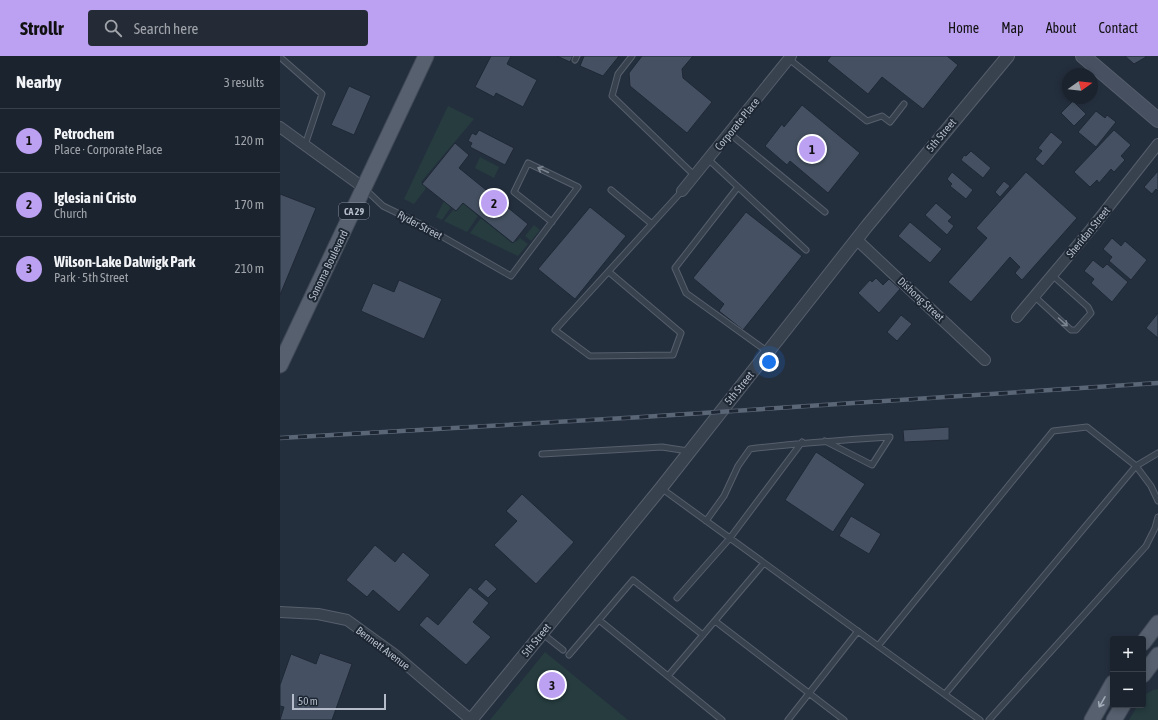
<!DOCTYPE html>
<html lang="en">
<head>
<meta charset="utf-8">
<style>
  body { margin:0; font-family:"Asap Condensed",sans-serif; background:#242b36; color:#f1f3f6 }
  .controls { position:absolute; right:12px; bottom:12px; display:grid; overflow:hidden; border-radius:4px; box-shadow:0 2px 6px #0003 }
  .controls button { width:36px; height:36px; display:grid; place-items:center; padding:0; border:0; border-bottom:1px solid #39404a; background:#1b232e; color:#f1f3f6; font:20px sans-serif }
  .compass { position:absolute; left:782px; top:12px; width:36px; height:36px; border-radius:50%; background:#1b232e; box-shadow:0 2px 6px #0003; rotate:75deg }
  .scale { position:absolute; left:12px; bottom:10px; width:94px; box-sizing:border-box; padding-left:4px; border:2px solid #b4bcc9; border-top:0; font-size:11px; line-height:14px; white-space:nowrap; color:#b4bcc9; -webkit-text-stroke:3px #1d2633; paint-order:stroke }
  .you { position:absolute; left:489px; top:306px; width:14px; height:14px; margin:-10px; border:3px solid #fff; border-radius:50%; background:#1a73e8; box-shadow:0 0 0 6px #1a73e833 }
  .badge { display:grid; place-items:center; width:26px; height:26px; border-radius:50%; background:#bca0f2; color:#111; font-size:13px; font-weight:700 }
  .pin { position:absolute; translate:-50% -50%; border:2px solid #fff; box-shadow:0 1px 4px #0006 }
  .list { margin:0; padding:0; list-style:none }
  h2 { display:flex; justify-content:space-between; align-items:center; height:52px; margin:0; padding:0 16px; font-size:17px }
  h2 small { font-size:13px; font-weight:400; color:#a0a4aa }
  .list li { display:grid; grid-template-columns:26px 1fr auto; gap:12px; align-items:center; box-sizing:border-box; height:64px; padding:0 16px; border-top:1px solid #39404a }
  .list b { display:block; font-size:15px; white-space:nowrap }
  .list p { margin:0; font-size:13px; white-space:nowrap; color:#a0a4aa }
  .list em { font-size:13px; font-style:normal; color:#a0a4aa }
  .icon { flex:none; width:22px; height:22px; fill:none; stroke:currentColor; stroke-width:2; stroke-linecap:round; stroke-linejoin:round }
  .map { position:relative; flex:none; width:878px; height:664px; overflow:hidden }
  header { display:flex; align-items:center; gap:24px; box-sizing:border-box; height:56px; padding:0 20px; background:#bca0f2; color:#111 }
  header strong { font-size:19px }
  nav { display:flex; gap:22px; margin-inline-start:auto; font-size:14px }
  .search { width:280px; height:36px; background:#242b36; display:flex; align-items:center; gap:10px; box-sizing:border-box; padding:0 14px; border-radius:4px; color:#a0a4aa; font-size:15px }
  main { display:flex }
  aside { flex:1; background:#1b232e }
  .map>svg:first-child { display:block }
  .green { fill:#263c3f }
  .building { fill:#455162; stroke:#1f2835 }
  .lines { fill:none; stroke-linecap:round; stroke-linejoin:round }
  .service-casing { stroke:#565f6c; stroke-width:7 }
  .minor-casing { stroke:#565f6c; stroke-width:12 }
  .tertiary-casing { stroke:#565f6c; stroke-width:14 }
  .secondary-casing { stroke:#565f6c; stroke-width:16 }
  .primary-casing { stroke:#414a57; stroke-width:17 }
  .service { stroke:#38414e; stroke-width:5 }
  .minor { stroke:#38414e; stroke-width:10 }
  .tertiary { stroke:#38414e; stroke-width:12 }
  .secondary { stroke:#465061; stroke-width:14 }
  .primary { stroke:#56606e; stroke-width:15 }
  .rail-casing { stroke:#5a6575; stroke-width:4.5 }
  .rail { stroke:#1d2633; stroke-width:3; stroke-dasharray:9; stroke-linecap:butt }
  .oneway { stroke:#7c8592 }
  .oneway2 { stroke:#a1aab7 }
  .labels { text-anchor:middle; stroke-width:4; stroke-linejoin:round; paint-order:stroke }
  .shield { fill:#1d2633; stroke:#878f9c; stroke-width:1 }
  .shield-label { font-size:10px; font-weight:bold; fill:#b4bcc9 }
  .street-label { font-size:11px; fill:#b4bcc9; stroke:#1d2633 }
</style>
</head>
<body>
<header>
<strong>Strollr</strong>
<div class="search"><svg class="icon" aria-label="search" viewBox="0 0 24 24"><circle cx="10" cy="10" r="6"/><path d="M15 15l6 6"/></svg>Search here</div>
<nav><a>Home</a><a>Map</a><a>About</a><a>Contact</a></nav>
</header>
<main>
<aside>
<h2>Nearby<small>3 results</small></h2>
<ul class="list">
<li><span class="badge">1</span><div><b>Petrochem</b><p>Place · Corporate Place</p></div><em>120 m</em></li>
<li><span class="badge">2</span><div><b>Iglesia ni Cristo</b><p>Church</p></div><em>170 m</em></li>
<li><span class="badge">3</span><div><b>Wilson-Lake Dalwigk Park</b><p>Park · 5th Street</p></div><em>210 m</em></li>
</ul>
</aside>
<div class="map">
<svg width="878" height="664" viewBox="0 0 878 664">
  <rect width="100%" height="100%" fill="#242f3e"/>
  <path class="green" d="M168 50 194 63 141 126 147 131 134 148 124 143Z
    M200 101 219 111 214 122 195 112Z
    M164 145 171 151 162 164 156 161Z
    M183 147 198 160 187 176 164 165 174 153 177 155Z
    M201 162 232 187 234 185 236 186 240 182 248 188 238 200 190 177Z
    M254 169 260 174 251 185 245 180Z
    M265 596 348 664H210Z
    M878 633V664H849L858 649H863L864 639 873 634Z"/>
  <path class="building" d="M211 0H231L227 8 257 24 243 51 216 37 214 41 195 31Z
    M277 0H293L290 6Z
    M304 0H339L323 20 300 10Z
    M362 0H413L402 13 403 22 432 46 407 77 350 30 349 17Z
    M551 0H667L678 9 643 53 602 21 588 38 547 5Z
    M845 0H866V1L854 8Z
    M69 30 91 40 74 79 51 69Z
    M793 45 806 58 794 70 781 57Z
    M522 49 580 97 548 137 510 105 507 109 485 90 502 68 504 71Z
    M816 55 825 62 827 59 836 66 816 91 798 76Z
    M199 74 234 92 225 109 190 91 192 87 188 85 192 77 196 79Z
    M834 74 851 89 841 100 845 104 834 116 831 113 819 127 817 124 810 131 794 116Z
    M771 76 783 86 763 110 755 103 762 95 758 92Z
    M175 87 189 99 179 112 248 168 233 187 183 147 176 155 142 128Z
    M691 95 711 112 703 122 681 104 684 99 686 100Z
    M878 115V135L876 133 872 138 864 131Z
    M672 116 693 134 686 143 670 130 672 128 667 123Z
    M746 116 797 162 742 224 735 217 740 211 730 201 691 246 668 226 707 182 696 172Z
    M724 125 730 130 720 141 715 136Z
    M0 138 36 152 0 239Z
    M656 147 672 161 668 165 674 170 667 179 645 159Z
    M310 151 346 180 295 243 258 213Z
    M466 156 522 200 463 274 439 255 444 248 413 222Z
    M630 166 662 193 650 207 618 180Z
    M832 182 841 190 845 185 867 204 851 224 829 205 832 201 823 193Z
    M813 204 823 212 827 208 848 226 832 246 811 227 814 223 804 215Z
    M596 222 603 229 609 223 620 233 599 257 578 237 590 224 592 226Z
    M119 224 162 243 144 283 81 255 93 227 114 236Z
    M878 257V282L866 272Z
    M621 259 632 268 617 285 607 276Z
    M669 371V384L624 386 623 374Z
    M536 396 585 428 553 476 505 444Z
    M242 438 294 486 256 528 214 489 237 465 226 455Z
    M571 460 601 478 589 498 559 480Z
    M95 489 115 506 123 496 150 519 119 556 93 534 87 541 66 524Z
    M206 523 217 533 208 542 197 533Z
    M190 531 209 547 193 566 211 581 186 609 139 569 147 560 158 569Z
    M40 597 72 608 52 664H0L4 651 0 650V629L11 598 36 608Z"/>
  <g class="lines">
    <defs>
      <path id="service" d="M352 0 338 18 332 40 415 120
        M0 1 42 38 25 89
        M509 3 587 65 602 60 610 66 624 48
        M295 4 297 0
        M449 77 545 156
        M428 103 526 194
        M458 131 395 212 406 237 488 296
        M85 133 103 150 142 169 231 220 298 131 248 107 234 136 272 166
        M331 134 372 168
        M329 216 401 277 393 299 310 300 275 274 402 135
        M754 240 791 274H796L811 257 808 251 772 219
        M262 398 382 391 408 395
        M381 432 700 664
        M426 465 444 440 458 410 470 393C517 387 563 384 610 381L592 409 545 385
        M397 542 450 482 522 386
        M319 564 442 664
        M435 565 564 664
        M263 578 283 594
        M598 590 773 375 807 371 856 410 871 430 878 445
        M289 599 353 524 423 579
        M388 620 484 507
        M665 638 856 410 878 397
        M508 664 578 575
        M709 664 866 490 875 472 878 461"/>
      <path id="minor" d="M0 71 84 132
        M402 135 511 0
        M576 183 705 304
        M737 261 811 173 878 88
        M0 556 38 558 67 564 114 598 191 664"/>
      <path id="tertiary" d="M191 664 381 432 587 170 728 0"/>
      <path id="secondary" d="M803 0 878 64"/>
      <path id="primary" d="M0 309 146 0
        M863 587 878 567
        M863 619 878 599
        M812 664 833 627
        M834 664 843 649"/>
    </defs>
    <use href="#service" class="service-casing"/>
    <use href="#minor" class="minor-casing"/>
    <use href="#tertiary" class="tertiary-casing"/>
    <use href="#secondary" class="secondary-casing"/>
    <use href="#primary" class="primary-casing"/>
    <use href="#service" class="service"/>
    <use href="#minor" class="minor"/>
    <use href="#tertiary" class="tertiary"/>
    <use href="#secondary" class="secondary"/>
    <use href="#primary" class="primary"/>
    <defs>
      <path id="rail" d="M0 382 362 361 878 327"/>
    </defs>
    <use href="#rail" class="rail-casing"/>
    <use href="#rail" class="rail"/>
  </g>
  <defs><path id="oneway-shaft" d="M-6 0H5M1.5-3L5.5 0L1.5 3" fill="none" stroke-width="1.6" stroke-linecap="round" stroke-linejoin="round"/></defs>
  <g class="oneway">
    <use href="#oneway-shaft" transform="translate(263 114) rotate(-155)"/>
    <use href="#oneway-shaft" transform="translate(783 266) rotate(42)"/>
  </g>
  <use class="oneway2" href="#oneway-shaft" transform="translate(822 646) rotate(120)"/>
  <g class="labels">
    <rect class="shield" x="59" y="147" width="30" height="16" rx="3"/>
    <g class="shield-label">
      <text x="74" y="159">CA 29</text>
    </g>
    <g class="street-label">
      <text transform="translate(457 68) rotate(-51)" y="4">Corporate Place</text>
      <text transform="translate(661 79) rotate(-50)" y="4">5th Street</text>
      <text transform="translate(140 169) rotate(28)" y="4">Ryder Street</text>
      <text transform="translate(808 176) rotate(-51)" y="4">Sheridan Street</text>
      <text transform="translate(48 209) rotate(-64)" y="4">Sonoma Boulevard</text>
      <text transform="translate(641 243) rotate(43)" y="4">Dishong Street</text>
      <text transform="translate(459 332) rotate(-51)" y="4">5th Street</text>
      <text transform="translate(256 584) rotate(-51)" y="4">5th Street</text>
      <text transform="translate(103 592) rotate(37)" y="4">Bennett Avenue</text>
    </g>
  </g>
</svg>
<div class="controls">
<button>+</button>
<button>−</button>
</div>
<svg class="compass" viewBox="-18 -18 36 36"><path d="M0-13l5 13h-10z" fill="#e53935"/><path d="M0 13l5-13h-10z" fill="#a0a4aa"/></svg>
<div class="scale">50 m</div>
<div class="you"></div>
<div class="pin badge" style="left:532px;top:93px">1</div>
<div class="pin badge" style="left:214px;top:147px">2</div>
<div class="pin badge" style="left:272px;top:629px">3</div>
</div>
</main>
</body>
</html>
